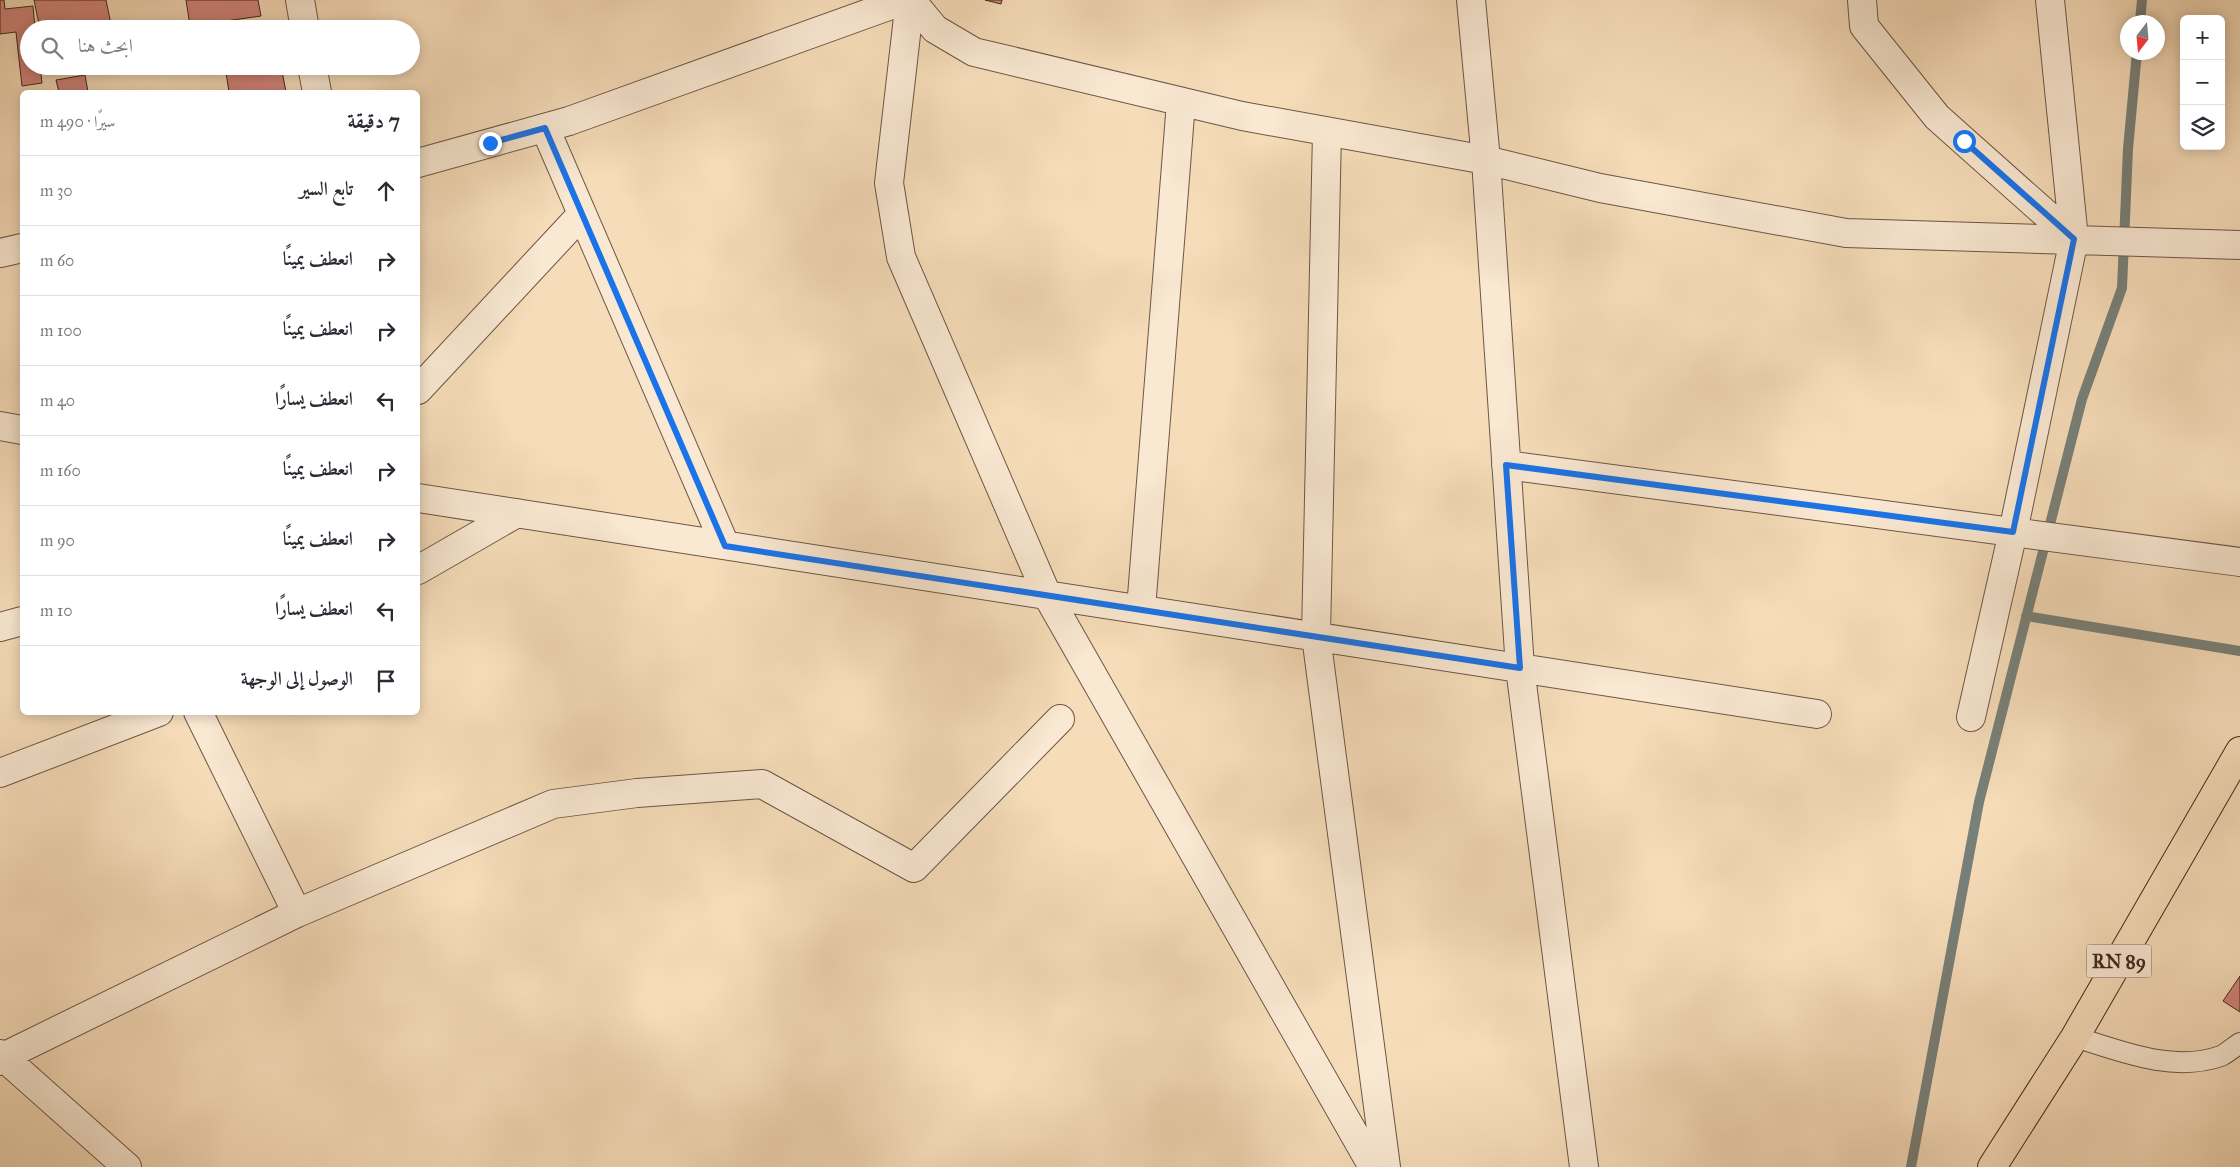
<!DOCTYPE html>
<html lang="ar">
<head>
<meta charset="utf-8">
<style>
  body { margin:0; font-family:"IM FELL Great Primer",Amiri,serif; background:#f7f7f7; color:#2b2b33; direction:rtl }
  .controls { position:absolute; right:15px; top:15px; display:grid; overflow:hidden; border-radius:8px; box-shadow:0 2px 12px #0003 }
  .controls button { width:45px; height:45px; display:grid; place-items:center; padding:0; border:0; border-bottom:1px solid #e1e1e2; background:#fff; color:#2b2b33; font:25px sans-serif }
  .compass { position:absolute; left:2120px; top:15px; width:45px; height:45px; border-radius:50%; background:#fff; box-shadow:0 2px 12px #0003; rotate:196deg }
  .stop { position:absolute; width:15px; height:15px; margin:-11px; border:4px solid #1a73e8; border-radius:50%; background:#fff }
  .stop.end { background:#1a73e8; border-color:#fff; box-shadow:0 1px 5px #0008 }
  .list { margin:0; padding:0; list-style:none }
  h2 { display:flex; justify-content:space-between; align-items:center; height:65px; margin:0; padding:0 20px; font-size:21px }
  h2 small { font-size:16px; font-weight:400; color:#7c7c81 }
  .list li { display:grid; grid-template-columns:32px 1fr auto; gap:15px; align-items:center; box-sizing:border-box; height:70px; padding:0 20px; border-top:1px solid #e1e1e2 }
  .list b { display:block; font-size:19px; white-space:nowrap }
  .list em { font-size:16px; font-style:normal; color:#7c7c81 }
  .icon { flex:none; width:28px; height:28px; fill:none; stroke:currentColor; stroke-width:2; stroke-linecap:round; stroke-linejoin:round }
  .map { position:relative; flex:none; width:2240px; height:1167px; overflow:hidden; direction:ltr }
  .search { position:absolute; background:#fff; box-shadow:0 2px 12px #0003; left:20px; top:20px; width:400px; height:55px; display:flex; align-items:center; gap:12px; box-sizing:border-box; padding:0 18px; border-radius:28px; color:#7c7c81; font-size:19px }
  .panel { position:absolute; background:#fff; box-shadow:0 2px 12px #0003; left:20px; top:90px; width:400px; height:625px; border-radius:8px; direction:rtl }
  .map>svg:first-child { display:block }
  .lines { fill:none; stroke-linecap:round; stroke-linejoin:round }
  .stream { stroke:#788079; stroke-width:10 }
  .building { fill:#d2847c; stroke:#3f2a1e }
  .lane-casing { stroke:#6d5645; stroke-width:22 }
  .street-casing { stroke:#6d5645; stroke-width:30 }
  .primary-casing { stroke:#3f2a1e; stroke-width:30 }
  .lane { stroke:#f9e8d2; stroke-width:20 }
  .street { stroke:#f9e8d2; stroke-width:28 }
  .primary { stroke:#f6dcb9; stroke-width:28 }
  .route { stroke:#1a73e8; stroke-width:6 }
  .labels { text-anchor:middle; stroke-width:4; stroke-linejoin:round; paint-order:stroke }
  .shield { fill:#f9e8d2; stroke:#776354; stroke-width:1 }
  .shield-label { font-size:19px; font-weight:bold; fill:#3f2a1e }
</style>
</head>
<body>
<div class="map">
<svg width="2240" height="1167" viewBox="0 0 2240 1167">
  <rect width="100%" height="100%" fill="#f6dcb9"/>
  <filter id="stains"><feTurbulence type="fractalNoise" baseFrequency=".004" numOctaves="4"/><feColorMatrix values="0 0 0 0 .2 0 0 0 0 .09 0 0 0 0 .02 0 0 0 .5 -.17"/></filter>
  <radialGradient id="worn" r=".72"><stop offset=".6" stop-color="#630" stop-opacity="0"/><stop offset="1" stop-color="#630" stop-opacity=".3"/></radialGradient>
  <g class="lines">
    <path class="stream" d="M2140 22 2142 0
      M2026 616 2240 651
      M1911 1167 1979 802 2082 399 2122 288 2128 149 2137 52"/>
  </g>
  <path class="building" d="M0 0H4L5 9 33 6 35 29H29V66H40L42 83 22 86 16 32 0 34Z
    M34 0H106L112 29H40Z
    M186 0H258L261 16 190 26Z
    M985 0H1002L1001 4Z
    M225 66H281L286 92H229Z
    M85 75 88 92H59L56 80Z
    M2240 976V1012L2223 1001Z"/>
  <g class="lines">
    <defs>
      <path id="lane" d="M2075 1037C2120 1051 2173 1073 2221 1056 2227 1053 2234 1047 2240 1043"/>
      <path id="street" d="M300 0 305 29
        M910 0 889 183 901 257 1047 595 1373 1167
        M911 0 935 29 974 52 1242 116 1486 160 1600 188 1846 233 2240 245
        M1471 0 1486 160 1520 668 1584 1167
        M1862 0 1864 26 1937 117 2074 239 2050 0
        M312 66 317 92
        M545 128 725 545
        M1327 132 1316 636 1386 1167
        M418 163 569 121 905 0
        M0 253 22 248
        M418 390 582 214
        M0 426 22 430
        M1506 465 2240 562
        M418 498 1817 714
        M418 570 517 513
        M1141 609 1181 102
        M0 627 22 621
        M198 712 297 913
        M1971 717 2013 532 2074 239
        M0 773 159 712
        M0 1054 127 1167
        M0 1061 3 1057 297 913 553 804 637 793 762 784 914 868 1060 719"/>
      <path id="primary" d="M1992 1167 2075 1037 2240 751"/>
    </defs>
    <use href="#lane" class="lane-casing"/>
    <use href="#street" class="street-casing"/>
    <use href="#primary" class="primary-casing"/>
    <use href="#lane" class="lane"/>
    <use href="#street" class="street"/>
    <use href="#primary" class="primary"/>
  </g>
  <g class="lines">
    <path class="route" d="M490 143 545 128 725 546 1520 668 1506 465 2013 532 2074 239 1964 141"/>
  </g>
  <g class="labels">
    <rect class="shield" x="2086.5" y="944.5" width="65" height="33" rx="4"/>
    <g class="shield-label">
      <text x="2119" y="968">RN 89</text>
    </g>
  </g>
  <rect width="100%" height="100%" filter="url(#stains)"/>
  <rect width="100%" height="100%" fill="url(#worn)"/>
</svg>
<div class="controls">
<button>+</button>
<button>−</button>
<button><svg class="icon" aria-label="layers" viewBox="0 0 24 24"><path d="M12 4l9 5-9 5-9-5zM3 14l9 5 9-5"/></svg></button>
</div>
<svg class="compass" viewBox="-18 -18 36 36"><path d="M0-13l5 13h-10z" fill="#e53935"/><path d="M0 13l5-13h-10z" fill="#7c7c81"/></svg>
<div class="stop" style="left:1964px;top:141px"></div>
<div class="stop end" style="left:490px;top:143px"></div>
<div class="search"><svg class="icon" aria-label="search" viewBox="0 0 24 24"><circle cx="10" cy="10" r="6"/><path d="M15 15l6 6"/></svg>ابحث هنا</div>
<section class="panel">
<h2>7 دقيقة<small>سيرًا · 490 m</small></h2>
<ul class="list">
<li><svg class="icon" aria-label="ahead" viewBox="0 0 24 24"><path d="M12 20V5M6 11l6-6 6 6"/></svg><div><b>تابع السير</b></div><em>30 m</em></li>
<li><svg class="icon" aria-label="right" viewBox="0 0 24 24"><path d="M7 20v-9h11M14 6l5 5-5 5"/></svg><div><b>انعطف يمينًا</b></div><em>60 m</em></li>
<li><svg class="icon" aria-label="right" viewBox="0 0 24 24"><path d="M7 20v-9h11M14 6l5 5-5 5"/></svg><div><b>انعطف يمينًا</b></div><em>100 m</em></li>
<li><svg class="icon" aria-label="left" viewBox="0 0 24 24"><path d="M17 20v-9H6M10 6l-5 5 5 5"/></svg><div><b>انعطف يسارًا</b></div><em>40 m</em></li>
<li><svg class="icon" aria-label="right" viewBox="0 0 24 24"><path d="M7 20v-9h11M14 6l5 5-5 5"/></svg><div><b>انعطف يمينًا</b></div><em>160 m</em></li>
<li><svg class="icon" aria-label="right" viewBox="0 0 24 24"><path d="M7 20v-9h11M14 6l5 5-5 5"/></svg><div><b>انعطف يمينًا</b></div><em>90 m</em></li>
<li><svg class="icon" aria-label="left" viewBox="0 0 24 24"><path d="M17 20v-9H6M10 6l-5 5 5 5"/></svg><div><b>انعطف يسارًا</b></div><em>10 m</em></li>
<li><svg class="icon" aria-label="arrive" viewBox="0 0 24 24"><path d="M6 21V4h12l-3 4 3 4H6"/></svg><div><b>الوصول إلى الوجهة</b></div></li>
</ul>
</section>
</div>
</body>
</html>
